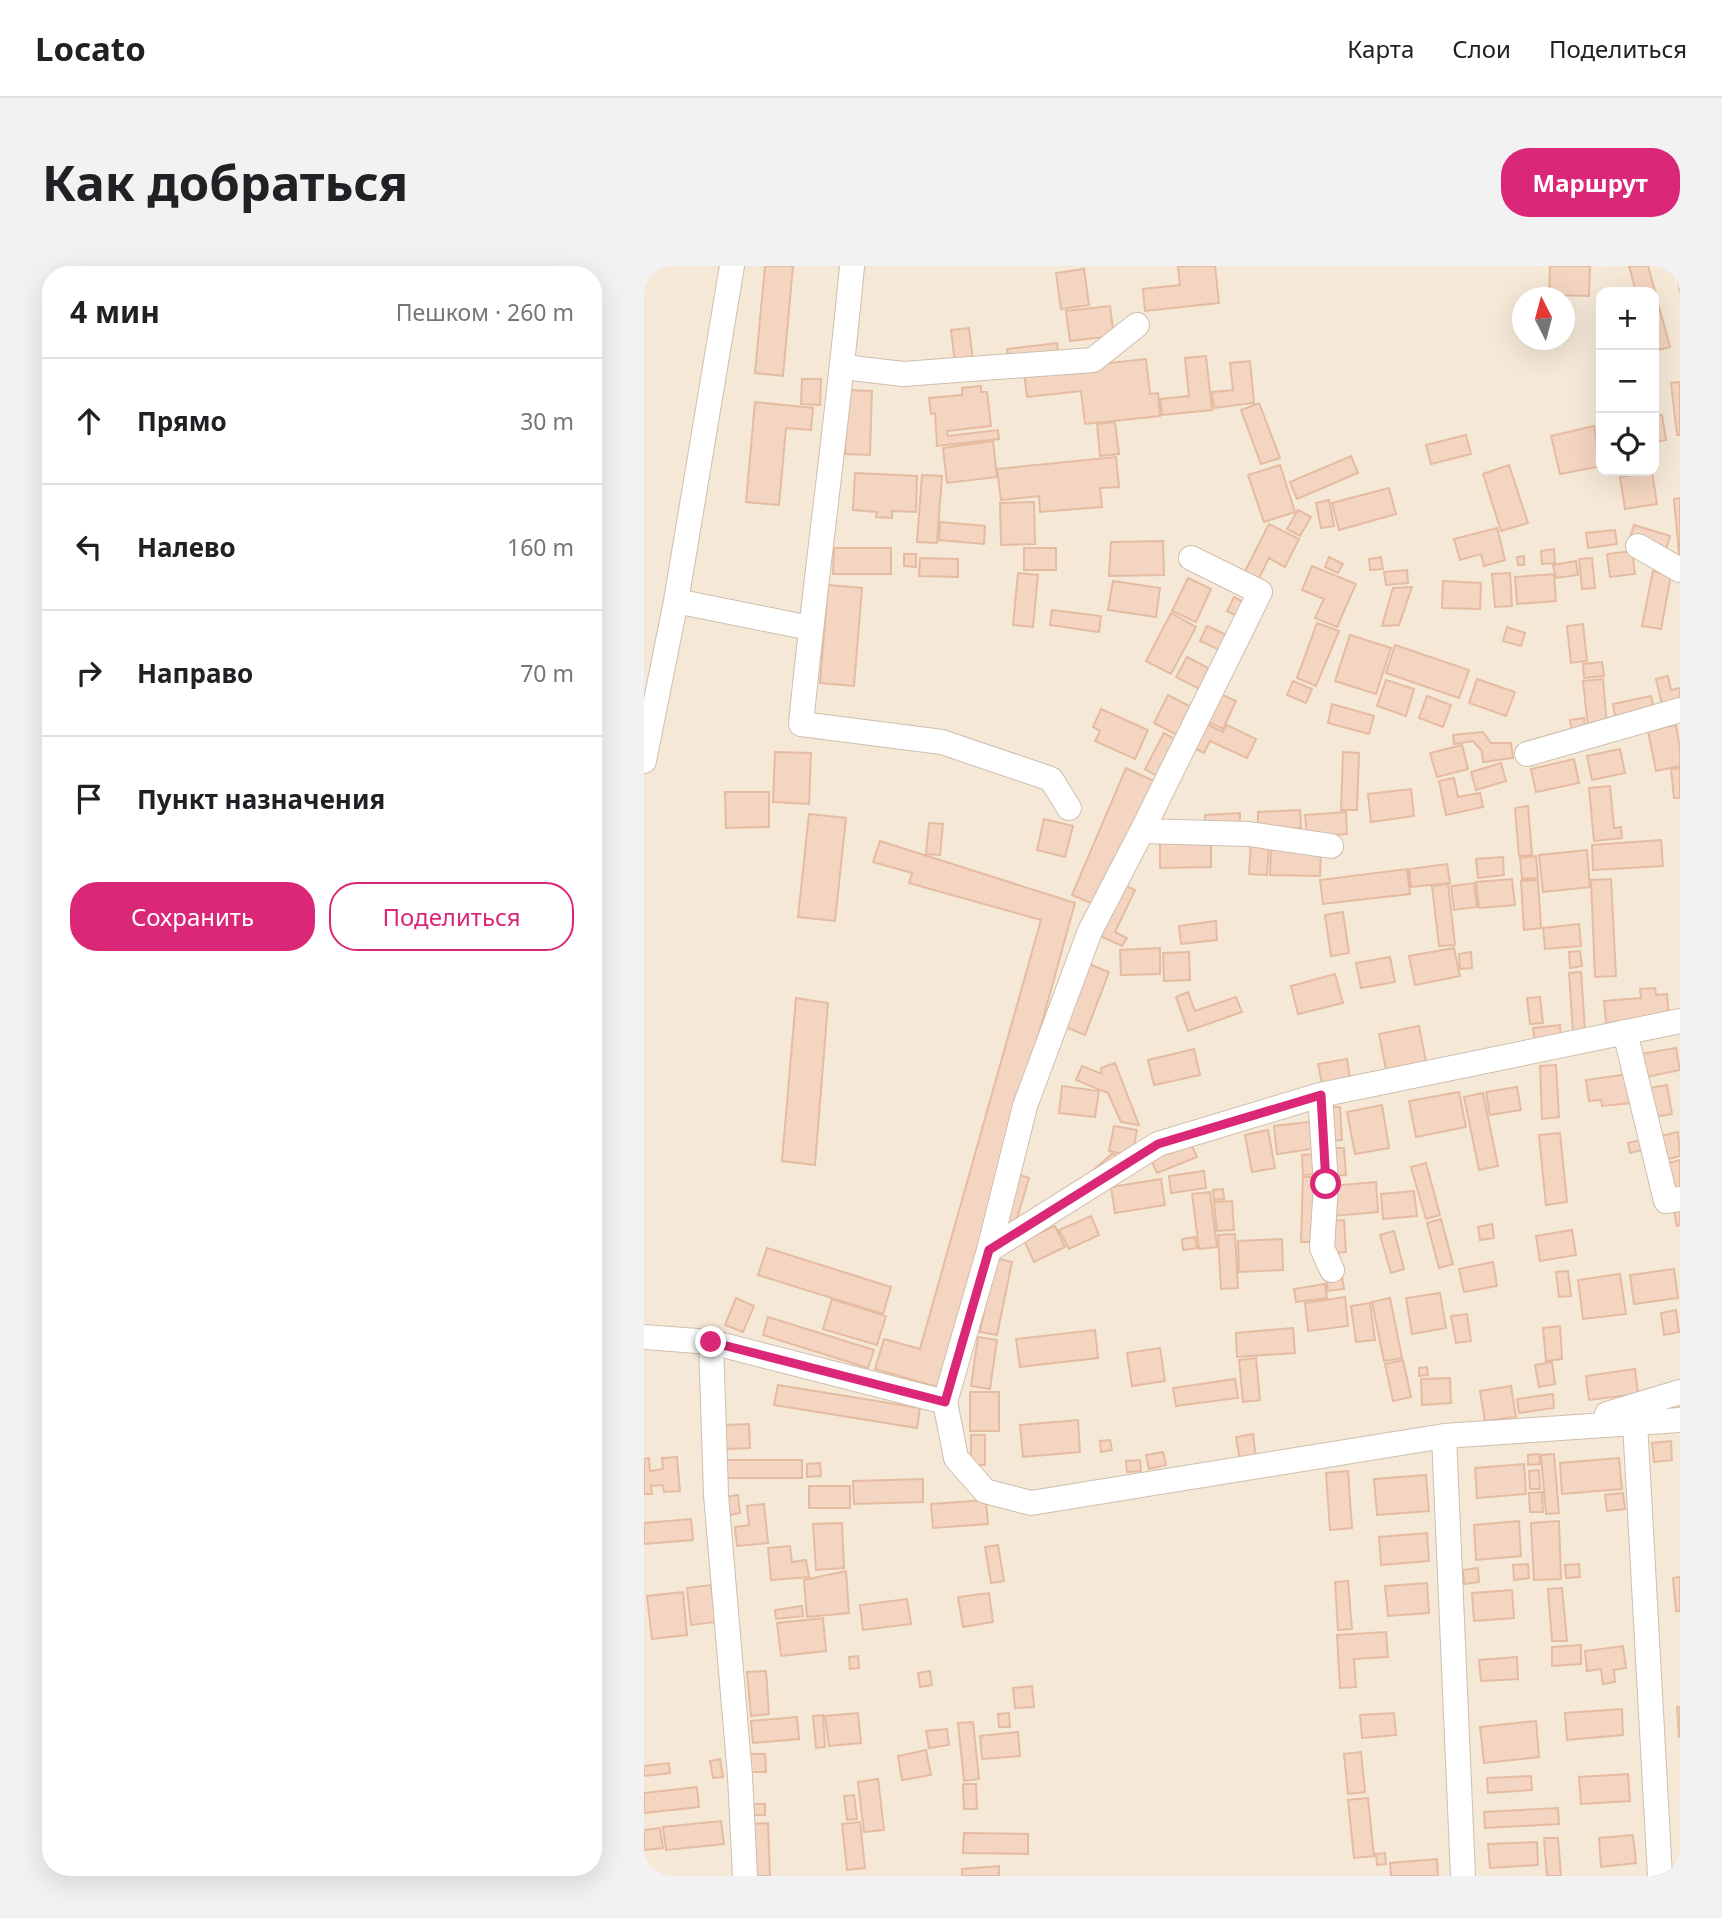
<!DOCTYPE html>
<html lang="ru">
<head>
<meta charset="utf-8">
<style>
  body { margin:0; font-family:"Noto Sans",sans-serif; background:#f2f2f2; color:#202124 }
  .controls { position:absolute; right:21px; top:21px; display:grid; overflow:hidden; border-radius:14px; box-shadow:0 7px 28px #0002 }
  .controls button { width:63px; height:63px; display:grid; place-items:center; padding:0; border:0; border-bottom:2px solid #e0e0e0; background:#fff; color:#202124; font:35px sans-serif }
  .compass { position:absolute; left:868px; top:21px; width:63px; height:63px; border-radius:50%; background:#fff; box-shadow:0 7px 28px #0002; rotate:354deg }
  .stop { position:absolute; width:21px; height:21px; margin:-16px; border:5px solid #db2777; border-radius:50%; background:#fff }
  .stop.end { background:#db2777; border-color:#fff; box-shadow:0 2px 7px #0008 }
  .list { margin:0; padding:0; list-style:none }
  h2 { display:flex; justify-content:space-between; align-items:center; height:91px; margin:0; padding:0 28px; font-size:30px }
  h2 small { font-size:23px; font-weight:400; color:#757577 }
  .list li { display:grid; grid-template-columns:46px 1fr auto; gap:21px; align-items:center; box-sizing:border-box; height:126px; padding:0 28px; border-top:2px solid #e0e0e0 }
  .list b { display:block; font-size:26px; white-space:nowrap }
  .list em { font-size:23px; font-style:normal; color:#757577 }
  .actions { display:flex; gap:14px; padding:21px 28px }
  .actions a { flex:1; padding:16px 0; border:2px solid #db2777; border-radius:28px; text-align:center; font-size:24px; color:#db2777 }
  .actions .main { background:#db2777; color:#fff }
  .icon { flex:none; width:38px; height:38px; fill:none; stroke:currentColor; stroke-width:2; stroke-linecap:round; stroke-linejoin:round }
  .map { position:relative; flex:none; width:1036px; height:1610px; overflow:hidden; border-radius:28px }
  header { display:flex; align-items:center; gap:42px; box-sizing:border-box; height:98px; padding:0 35px; background:#fff; border-bottom:2px solid #e0e0e0 }
  header strong { font-size:33px }
  nav { display:flex; gap:38px; margin-inline-start:auto; font-size:24px }
  .intro { display:flex; align-items:center; justify-content:space-between; box-sizing:border-box; height:168px; padding:0 42px }
  h1 { margin:0; font-size:49px }
  .button { padding:18px 32px; border-radius:28px; background:#db2777; color:#fff; font-size:24px; font-weight:700 }
  main { display:flex; gap:42px; padding:0 42px }
  aside { flex:1; background:#fff; border-radius:28px; box-shadow:0 7px 28px #0002 }
  .map>svg:first-child { display:block }
  .residential { fill:#f5e8d7; fill-rule:evenodd }
  .building { fill:#f3d5c1; stroke:#e5bca1; stroke-width:2 }
  .lines { fill:none; stroke-linecap:round; stroke-linejoin:round }
  .street-casing { stroke:#cfbeae; stroke-width:26 }
  .street { stroke:#fff; stroke-width:24 }
  .route { stroke:#db2777; stroke-width:9 }
</style>
</head>
<body>
<header>
<strong>Locato</strong>
<nav><a>Карта</a><a>Слои</a><a>Поделиться</a></nav>
</header>
<div class="intro"><h1>Как добраться</h1><a class="button">Маршрут</a></div>
<main>
<aside>
<h2>4 мин<small>Пешком · 260 m</small></h2>
<ul class="list">
<li><svg class="icon" aria-label="ahead" viewBox="0 0 24 24"><path d="M12 20V5M6 11l6-6 6 6"/></svg><div><b>Прямо</b></div><em>30 m</em></li>
<li><svg class="icon" aria-label="left" viewBox="0 0 24 24"><path d="M17 20v-9H6M10 6l-5 5 5 5"/></svg><div><b>Налево</b></div><em>160 m</em></li>
<li><svg class="icon" aria-label="right" viewBox="0 0 24 24"><path d="M7 20v-9h11M14 6l5 5-5 5"/></svg><div><b>Направо</b></div><em>70 m</em></li>
<li><svg class="icon" aria-label="arrive" viewBox="0 0 24 24"><path d="M6 21V4h12l-3 4 3 4H6"/></svg><div><b>Пункт назначения</b></div></li>
</ul>
<div class="actions"><a class="main">Сохранить</a><a>Поделиться</a></div>
</aside>
<div class="map">
<svg width="1036" height="1610" viewBox="0 0 1036 1610">
  <rect width="100%" height="100%" fill="#fdf6e9"/>
  <path class="residential" d="M0 0H1036V1610H0ZM957 26H1010V205H957ZM878 32H920V74H878Z"/>
  <path class="building" d="M121 0H149L139 110 111 107Z
    M534 0H571L575 37 501 45 499 23 536 19Z
    M906 0H946L945 30 905 29Z
    M985 0H1004L1026 81 1010 85V26H992Z
    M1032 0H1036V26Z
    M440 3 445 39 417 43 412 7Z
    M466 40 470 70 426 75 422 45Z
    M325 62 329 96 311 98 307 64Z
    M413 77 415 93 365 99 363 83Z
    M562 90 568 144 518 149 516 133 545 130 541 92Z
    M502 93 506 128 514 127 516 150 441 158 437 125 383 131 380 106Z
    M606 95 610 137 570 142 568 126 589 124 586 97Z
    M158 113H177L176 139 157 138Z
    M1036 116V169H1033L1027 117Z
    M337 120V126H343L347 160 303 165 304 170 354 164 355 173 293 180 291 147 287 148 285 132 318 129V122Z
    M203 124 228 125 226 189 201 188Z
    M111 136 169 142 167 164 142 162 135 239 102 236Z
    M615 137 636 192 617 198 597 144Z
    M1018 149 1022 174 1010 176V150Z
    M471 156 475 188 456 190 453 158Z
    M950 160 957 200 916 208 907 170Z
    M822 169 827 188 787 198 782 179Z
    M349 175 353 211 303 217 299 182Z
    M707 190 714 207 653 233 646 216Z
    M472 191 475 221 456 222 458 241 396 246 395 230 357 234 353 203Z
    M636 199 651 246 620 256 604 209Z
    M865 199 884 257 857 265 839 208Z
    M1008 206 1013 238 981 243 976 211Z
    M211 207 273 210 272 246 248 245V252L232 251 233 246 209 244Z
    M278 209 298 210 293 277 273 276Z
    M745 222 752 248 695 264 688 237Z
    M1036 232V288H1035L1030 233Z
    M685 234 690 260 677 262 672 237Z
    M390 236 391 278 357 279 356 237Z
    M654 244 667 251 656 270 643 263Z
    M296 256 341 260 340 278 295 274Z
    M625 258 655 273 641 301 625 292 614 314 600 307Z
    M990 259 1026 270 1022 283 986 271Z
    M853 262 861 294 840 300 837 288 816 294 810 273Z
    M971 264 973 278 944 282 942 267Z
    M519 275 520 309 465 310 467 276Z
    M190 282H247V308H189Z
    M380 282H412V304H380Z
    M910 283 911 297 898 298 897 285Z
    M988 285 991 308 966 311 963 288Z
    M260 288H272V301L260 300Z
    M880 290V299H874L873 291Z
    M685 291 699 298 694 307 681 301Z
    M737 291 739 303 726 304 725 293Z
    M276 292 314 293V311L275 310Z
    M948 292 951 322 938 323 935 293Z
    M932 295 934 309 912 312 909 299Z
    M668 300 712 318 693 361 671 352 680 333 658 324Z
    M763 304 764 317 742 319 740 306Z
    M1009 305 1027 309 1017 363 998 360Z
    M374 307 394 309 389 361 369 359Z
    M866 307 868 340 851 341 848 308Z
    M910 308 912 335 873 338 871 311Z
    M544 312 567 323 552 356 528 345Z
    M469 315 516 322 512 351 464 344Z
    M799 315 837 317 836 343 798 342Z
    M184 319 218 322 210 420 176 417Z
    M768 321 755 359 738 360 749 322Z
    M590 331 603 338 596 352 583 345Z
    M408 344 457 350 455 366 406 359Z
    M527 347 552 361 527 408 502 395Z
    M673 357 695 365 672 420 653 412Z
    M939 358 943 395 927 397 923 360Z
    M563 360 585 370 578 385 556 375Z
    M863 361 881 367 877 380 859 375Z
    M706 369 747 382 732 428 691 415Z
    M751 379 825 404 815 432 742 407Z
    M543 391 572 406 561 426 532 411Z
    M958 396 960 410 940 412 939 398Z
    M1024 410 1027 424 1036 422V434L1018 438 1012 413Z
    M833 413 871 426 862 450 825 437Z
    M959 413 963 460 944 462 939 415Z
    M742 414 770 423 762 450 733 440Z
    M649 415 668 423 662 437 643 429Z
    M576 428 592 435 579 463 562 455Z
    M524 429 549 442 535 470 510 457Z
    M783 430 807 439 799 461 775 452Z
    M1007 430 1010 442 971 450 969 438Z
    M688 438 730 450 725 468 684 457Z
    M457 443 504 464 491 493 451 475 456 465 449 461Z
    M940 452 941 464 928 466 926 454Z
    M558 456 579 466 583 459 612 473 603 492 566 475 560 487 546 480Z
    M1032 459 1036 482V500L1012 505 1004 465Z
    M839 466 847 477H867L869 492 839 496 838 485 829 475 810 478 809 469Z
    M520 467 534 475 515 511 501 503Z
    M818 479 824 503 793 511 786 487Z
    M976 483 981 507 948 514 943 490Z
    M131 486 167 487 165 538 129 536Z
    M699 486 715 487 713 544H697Z
    M930 493 935 517 892 526 887 503Z
    M857 497 862 515 832 524 827 506Z
    M482 502 512 516 456 641 428 629Z
    M1036 502V532H1030L1027 503Z
    M810 512 814 531 836 527 839 541 802 549 795 515Z
    M966 520 970 562 977 561 978 572 950 575 945 522Z
    M767 523 770 550 727 556 724 528Z
    M81 526H125V561L82 562Z
    M884 540 888 589 875 590 871 542Z
    M656 544 657 562 614 564V546Z
    M702 546 703 568 663 571 661 549Z
    M596 547V561L561 562V549Z
    M165 548 202 552 191 655 154 651Z
    M400 553 429 560 421 591 393 584Z
    M285 557 299 558 296 589 282 588Z
    M516 574H567V601L516 602Z
    M1017 574 1019 600 949 604 948 579Z
    M236 575 431 637 297 1122 231 1103 240 1073 276 1083 397 654 265 617 268 607 229 596Z
    M607 577 625 578 623 609 605 608Z
    M627 582 677 583 676 610 626 609Z
    M943 584 946 621 899 626 895 589Z
    M892 590 894 612 878 613 876 592Z
    M859 591 860 609 834 612 832 593Z
    M803 598 806 617 767 621 765 603Z
    M763 603 766 628 679 638 676 614Z
    M868 613 871 639 835 642 832 616Z
    M967 613 972 710 951 711 947 614Z
    M894 614 897 662 880 664 877 615Z
    M830 617 833 641 810 644 807 620Z
    M804 618 811 679 795 680 788 620Z
    M480 619 491 624 471 666 483 672 478 680 456 670Z
    M699 646 705 687 687 690 681 649Z
    M572 655 573 674 537 678 535 660Z
    M935 658 937 680 901 683 899 662Z
    M516 682V708L477 709 476 684Z
    M810 682 816 710 771 719 765 690Z
    M936 685 938 700 926 702 925 686Z
    M545 686 546 714 520 715 519 687Z
    M827 686 828 702 816 703 815 688Z
    M746 691 751 716 717 722 712 697Z
    M445 698 465 706 441 769 421 761Z
    M937 706 941 765 929 766 925 707Z
    M691 708 699 737 654 748 647 720Z
    M1011 722 1012 729 1023 728 1025 752 962 757 960 735 997 732 996 723Z
    M544 726 551 745 592 731 598 746 544 765 532 731Z
    M896 731 899 757 886 758 883 732Z
    M152 732 184 737 171 899 138 895Z
    M916 759 917 774 891 777 889 762Z
    M775 760 782 796 742 804 735 768Z
    M1032 782 1036 804 1002 811 997 788Z
    M550 783 556 809 510 819 504 794Z
    M703 793 706 813 678 818 674 798Z
    M471 797 495 859 477 856 464 827 432 814 438 800 458 808 457 802Z
    M912 799 915 851 898 853 896 800Z
    M985 808 988 837 958 840 957 834 945 835 942 814Z
    M1023 819 1028 848 1011 851 1005 822Z
    M418 820 455 825 451 851 415 847Z
    M873 821 877 844 846 849 842 826Z
    M815 826 822 861 772 871 765 835Z
    M839 827 854 900 835 904 820 831Z
    M738 839 745 882 711 888 703 846Z
    M685 841H696L698 874 687 875Z
    M672 855 675 882 633 888 630 860Z
    M470 860 493 864 488 890 465 885Z
    M624 864 631 902 608 906 601 869Z
    M1034 866 1036 890 1021 894 1016 870Z
    M916 867 923 936 902 939 895 869Z
    M1000 873 1002 883 986 887 984 877Z
    M547 878 553 891 513 907 507 894Z
    M686 882H700L702 909 688 910Z
    M469 887 475 894 445 908Z
    M674 888 675 908 659 909 658 889Z
    M1036 894V924L1030 926 1024 897Z
    M782 897 796 949 782 953 767 901Z
    M560 905 562 922 527 927 525 910Z
    M370 907 385 912 371 959 357 955Z
    M659 911H673L672 976H657Z
    M517 913 521 939 471 947 467 921Z
    M732 916 734 946 689 950 687 920Z
    M579 923 580 933 570 934 569 924Z
    M770 925 773 950 739 953 737 928Z
    M566 926 573 981 555 983 548 928Z
    M588 935 590 964 573 965 570 936Z
    M1036 944V959L1033 960 1030 945Z
    M447 950 455 969 425 983 415 964Z
    M797 953 809 998 795 1002 783 957Z
    M700 954 702 986 690 987 689 955Z
    M848 958 850 972 836 974 834 961Z
    M411 960 421 981 390 996 380 974Z
    M928 964 932 989 896 995 892 970Z
    M750 965 760 1003 747 1007 736 969Z
    M591 968 594 1022 577 1023 574 969Z
    M551 971 553 982 539 984 538 973Z
    M638 973 639 1004 595 1006 594 975Z
    M123 982 247 1021 239 1048 114 1009Z
    M351 992 368 996 353 1069 336 1066Z
    M849 996 853 1020 820 1026 815 1003Z
    M1030 1003 1034 1032 990 1038 986 1009Z
    M924 1005 927 1030 915 1031 912 1006Z
    M976 1008 982 1048 939 1053 934 1014Z
    M698 1010 700 1023 684 1025 682 1012Z
    M681 1018 683 1032 652 1036 650 1023Z
    M796 1027 802 1062 768 1068 762 1032Z
    M701 1031 704 1060 664 1065 661 1037Z
    M92 1032 110 1040 99 1066 81 1059Z
    M746 1032 758 1092 740 1095 728 1036Z
    M188 1033 242 1050 233 1079 179 1063Z
    M726 1037 731 1074 712 1076 707 1040Z
    M1032 1044 1035 1066 1020 1069 1017 1047Z
    M823 1048 827 1075 812 1077 807 1050Z
    M124 1051 230 1084 224 1102 119 1069Z
    M916 1060 918 1093 902 1095 899 1062Z
    M649 1062 651 1087 593 1091 592 1067Z
    M451 1064 454 1092 376 1101 372 1073Z
    M334 1071 353 1074 346 1123 327 1120Z
    M516 1082 521 1115 488 1120 483 1087Z
    M612 1092 616 1134 599 1136 595 1094Z
    M759 1094 767 1131 749 1135 741 1098Z
    M908 1096 911 1118 895 1121 891 1099Z
    M783 1101 784 1109 775 1110V1102Z
    M991 1103 994 1128 945 1134 942 1110Z
    M806 1112 807 1137 778 1139 777 1113Z
    M591 1113 594 1132 532 1140 529 1122Z
    M134 1119 276 1142 273 1162 130 1139Z
    M867 1120 872 1151 841 1155 836 1125Z
    M326 1126H355V1165H326Z
    M909 1128 910 1142 875 1147 873 1133Z
    M434 1154 436 1186 379 1191 376 1159Z
    M105 1158 106 1182 82 1183 81 1159Z
    M609 1168 612 1193 596 1195 592 1171Z
    M327 1169H341V1199H327Z
    M466 1174 468 1184 457 1186 456 1175Z
    M1027 1175 1028 1194 1010 1196 1008 1177Z
    M519 1186 522 1199 505 1203 502 1189Z
    M895 1188 896 1198 884 1199V1189Z
    M910 1188 915 1247 902 1248 897 1189Z
    M33 1191 36 1225 20 1226 19 1219 7 1220 8 1228H0V1193L5 1192 6 1205 19 1203 18 1192Z
    M975 1192 978 1223 918 1228 916 1197Z
    M81 1194H158V1212H82Z
    M496 1194 497 1205 483 1206 482 1195Z
    M176 1197 177 1210 163 1211V1198Z
    M880 1198 882 1228 833 1232 831 1202Z
    M895 1204 896 1223H886L885 1205Z
    M704 1205 708 1262 686 1264 682 1207Z
    M782 1209 785 1245 733 1249 730 1213Z
    M279 1213V1236L210 1238 209 1215Z
    M165 1220H206V1242H165Z
    M898 1226 899 1246H886L885 1227Z
    M979 1227 981 1243 963 1245 961 1229Z
    M94 1229 96 1247 85 1249 82 1231Z
    M342 1234 344 1258 289 1262 287 1238Z
    M120 1238 124 1277 93 1280 91 1261 105 1259 103 1240Z
    M47 1253 49 1274 0 1278V1257Z
    M875 1255 877 1290 832 1294 830 1259Z
    M915 1255 917 1313 890 1314 887 1257Z
    M198 1257 200 1302 172 1304 169 1258Z
    M783 1267 785 1295 737 1299 735 1271Z
    M354 1279 360 1315 347 1317 341 1281Z
    M146 1280 148 1296 162 1294 165 1311 127 1314 124 1282Z
    M884 1298 885 1312 870 1314 869 1299Z
    M935 1298 936 1311 922 1312 921 1299Z
    M834 1302 835 1316 820 1318 819 1304Z
    M202 1305 205 1347 163 1351 160 1314Z
    M1036 1311V1345H1032L1029 1312Z
    M704 1315 708 1363 694 1364 691 1316Z
    M783 1317 785 1347 744 1350 741 1320Z
    M67 1319 72 1356 47 1359 43 1322Z
    M918 1322 923 1375H908L904 1323Z
    M868 1324 870 1352 830 1355 828 1327Z
    M39 1326 43 1369 8 1373 3 1330Z
    M345 1327 349 1356 319 1361 314 1331Z
    M263 1333 267 1358 219 1364 216 1339Z
    M158 1340 159 1350 132 1353 131 1344Z
    M179 1352 182 1385 137 1390 133 1357Z
    M742 1366 744 1391 710 1393 712 1421 696 1422 693 1369Z
    M937 1379V1398L908 1400V1381Z
    M979 1380 982 1402 970 1404 971 1416 959 1418 957 1403 943 1405 941 1385Z
    M214 1390 215 1402 206 1403 205 1391Z
    M873 1391 874 1413 837 1415 835 1394Z
    M122 1405 125 1448 107 1450 103 1406Z
    M286 1405 288 1419 276 1421 274 1407Z
    M388 1420 390 1441 371 1442 369 1422Z
    M1033 1441H1036V1471H1035Z
    M978 1443 979 1469 923 1474 921 1447Z
    M214 1447 217 1477 185 1480 181 1450Z
    M365 1447 366 1461H355L354 1448Z
    M750 1447 752 1469 718 1472 716 1449Z
    M179 1449 181 1481 172 1482 169 1450Z
    M153 1451 155 1473 109 1477 107 1455Z
    M892 1455 895 1491 840 1497 836 1461Z
    M329 1456 335 1513 320 1515 314 1457Z
    M303 1463 305 1479 285 1482 282 1465Z
    M374 1466 376 1490 338 1493 336 1470Z
    M282 1484 287 1509 258 1514 254 1490Z
    M717 1486 721 1526 704 1528 700 1488Z
    M106 1488H121L122 1506H107Z
    M76 1493 79 1511 69 1512 66 1495Z
    M25 1497 26 1507 0 1510V1500Z
    M984 1508 986 1535 937 1538 935 1511Z
    M887 1510 888 1524 844 1527 843 1512Z
    M234 1513 240 1564 220 1566 214 1516Z
    M319 1518H332L333 1543H320Z
    M53 1521 55 1541 0 1547V1527Z
    M210 1529 213 1553 203 1554 200 1530Z
    M724 1532 730 1590 710 1592 704 1534Z
    M110 1538H121V1549H110Z
    M914 1542 915 1558 841 1562 840 1546Z
    M77 1555 80 1578 22 1584 19 1561Z
    M216 1556 221 1602 203 1604 198 1558Z
    M124 1557 126 1610H111L109 1558Z
    M16 1562 19 1582 0 1584V1564Z
    M320 1567 384 1568V1588L319 1587Z
    M989 1569 992 1597 957 1601 955 1572Z
    M900 1572H914L917 1610H903Z
    M893 1576 894 1599 846 1602 844 1578Z
    M741 1587 742 1598 733 1599 732 1588Z
    M793 1593 794 1610H747L746 1597Z
    M355 1600V1610H318V1603Z"/>
  <g class="lines">
    <defs>
      <path id="street" d="M208 0C194 153 172 305 157 458L298 476 407 513 425 542
        M199 101 259 108 449 94 493 59
        M994 280 1036 304
        M32 335 166 362
        M883 488 1036 444
        M0 495 32 335 88 0
        M498 565 616 326 547 292
        M981 766 1022 935 1036 933
        M676 829 682 918 678 982 688 1004
        M345 984 381 840 446 665 498 565 605 568 687 580
        M0 1071 67 1076 301 1136 345 984 514 878 676 829 1036 755
        M67 1076 72 1229 96 1510 101 1610
        M301 1136 312 1192 341 1225 387 1237 800 1170 1036 1154
        M963 1148 1036 1126
        M991 1156 1016 1610
        M800 1170 819 1610"/>
    </defs>
    <use href="#street" class="street-casing"/>
    <use href="#street" class="street"/>
  </g>
  <g class="lines">
    <path class="route" d="M67 1076 301 1136 345 984 514 878 677 829 682 918"/>
  </g>
</svg>
<div class="controls">
<button>+</button>
<button>−</button>
<button><svg class="icon" aria-label="locate" viewBox="0 0 24 24"><circle cx="12" cy="12" r="6"/><path d="M12 2v4M12 18v4M2 12h4M18 12h4"/></svg></button>
</div>
<svg class="compass" viewBox="-18 -18 36 36"><path d="M0-13l5 13h-10z" fill="#e53935"/><path d="M0 13l5-13h-10z" fill="#757577"/></svg>
<div class="stop" style="left:682px;top:918px"></div>
<div class="stop end" style="left:67px;top:1076px"></div>
</div>
</main>
</body>
</html>
